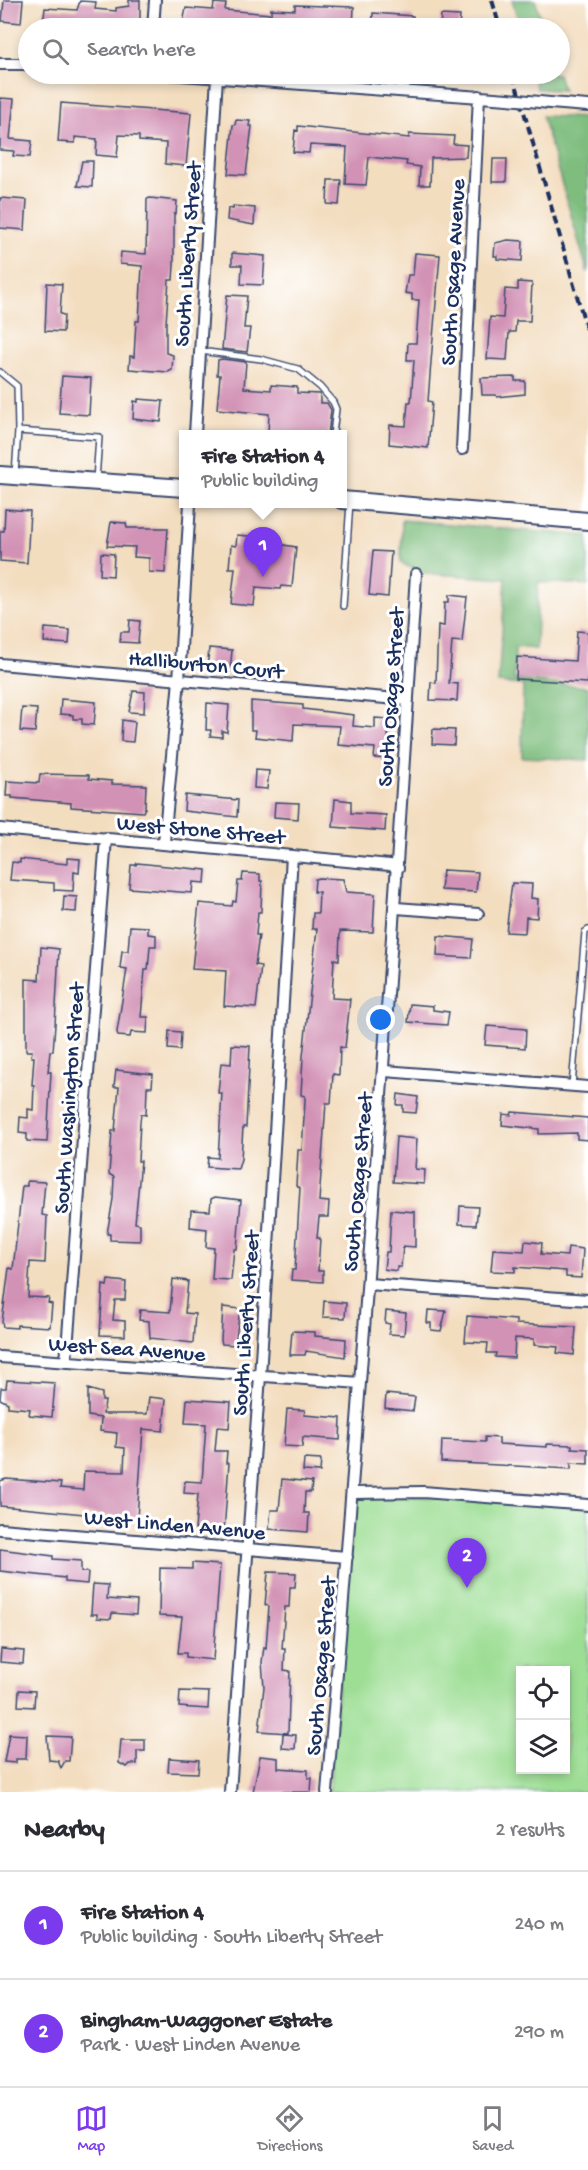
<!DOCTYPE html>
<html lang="en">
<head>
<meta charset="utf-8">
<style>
  body { margin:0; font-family:"Gochi Hand",sans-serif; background:#f2f2f3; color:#2b2b33 }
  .controls { position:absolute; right:18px; bottom:18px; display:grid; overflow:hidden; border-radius:0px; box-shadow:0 3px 9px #0003 }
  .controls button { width:54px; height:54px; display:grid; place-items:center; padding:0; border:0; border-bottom:2px solid #e1e1e2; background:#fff; color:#2b2b33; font:30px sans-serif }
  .you { position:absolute; left:381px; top:1020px; width:21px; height:21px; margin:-15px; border:4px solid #fff; border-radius:50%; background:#1a73e8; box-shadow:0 0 0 9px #1a73e833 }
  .badge { display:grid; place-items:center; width:39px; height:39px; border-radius:50%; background:#7c3aed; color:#fff; font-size:20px; font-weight:700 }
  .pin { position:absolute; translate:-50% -50px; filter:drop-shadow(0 2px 3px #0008) }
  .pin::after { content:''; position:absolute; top:32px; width:21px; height:18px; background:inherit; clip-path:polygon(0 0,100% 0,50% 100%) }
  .popup { position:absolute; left:179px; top:430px; width:168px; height:78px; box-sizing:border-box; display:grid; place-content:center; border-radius:0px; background:#fff; filter:drop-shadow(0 2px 4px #0005); font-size:20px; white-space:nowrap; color:#7c7c81 }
  .popup b { font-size:22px; color:#2b2b33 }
  .popup::after { content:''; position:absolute; left:50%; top:100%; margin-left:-12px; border:12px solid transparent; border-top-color:#fff }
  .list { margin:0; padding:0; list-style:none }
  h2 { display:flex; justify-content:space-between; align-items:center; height:78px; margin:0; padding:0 24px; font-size:26px }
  h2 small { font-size:20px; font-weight:400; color:#7c7c81 }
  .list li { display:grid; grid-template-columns:39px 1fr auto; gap:18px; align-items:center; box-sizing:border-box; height:108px; padding:0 24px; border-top:2px solid #e1e1e2 }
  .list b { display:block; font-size:22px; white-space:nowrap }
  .list p { margin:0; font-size:20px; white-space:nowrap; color:#7c7c81 }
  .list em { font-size:20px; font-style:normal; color:#7c7c81 }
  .icon { flex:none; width:33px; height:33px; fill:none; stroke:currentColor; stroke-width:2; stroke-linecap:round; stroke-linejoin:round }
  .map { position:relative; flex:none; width:588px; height:1792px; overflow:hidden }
  .search { position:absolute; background:#fff; box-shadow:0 3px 9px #0003; left:18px; right:18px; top:18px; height:66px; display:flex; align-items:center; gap:15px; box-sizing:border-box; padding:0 21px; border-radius:33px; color:#7c7c81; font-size:22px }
  .sheet { height:294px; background:#fff }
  nav { display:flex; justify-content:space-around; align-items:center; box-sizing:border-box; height:84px; border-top:2px solid #e1e1e2; background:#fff; font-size:16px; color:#7c7c81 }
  nav a { display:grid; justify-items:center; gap:3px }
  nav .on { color:#7c3aed }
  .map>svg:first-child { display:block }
  .green { fill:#9dde94; stroke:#5c8679; stroke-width:1.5; fill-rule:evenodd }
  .forest { fill:#7ebd7e; stroke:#4c766e; stroke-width:1.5 }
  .building { fill:#d292b5 }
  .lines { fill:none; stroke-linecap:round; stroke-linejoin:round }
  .service-casing { stroke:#3b496d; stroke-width:8 }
  .minor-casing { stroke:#3b496d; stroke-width:14 }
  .primary-casing { stroke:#3b496d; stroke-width:20 }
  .service { stroke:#fff; stroke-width:5 }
  .minor { stroke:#fff; stroke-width:10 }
  .primary { stroke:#fff; stroke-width:16 }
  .rail { stroke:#1b2f5e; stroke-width:4; stroke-dasharray:9 4.5; stroke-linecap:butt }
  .minor-bridge-casing { stroke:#3b496d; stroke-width:14; stroke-linecap:butt }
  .minor-bridge { stroke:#fff; stroke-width:10 }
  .labels { text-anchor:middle; stroke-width:6; stroke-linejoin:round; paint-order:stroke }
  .street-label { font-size:22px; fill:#1b2f5e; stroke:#fff }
</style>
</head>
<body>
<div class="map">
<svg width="588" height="1792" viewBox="0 0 588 1792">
  <rect width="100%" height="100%" fill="#fff"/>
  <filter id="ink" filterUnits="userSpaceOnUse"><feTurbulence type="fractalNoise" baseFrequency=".0167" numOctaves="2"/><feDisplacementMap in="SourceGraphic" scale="12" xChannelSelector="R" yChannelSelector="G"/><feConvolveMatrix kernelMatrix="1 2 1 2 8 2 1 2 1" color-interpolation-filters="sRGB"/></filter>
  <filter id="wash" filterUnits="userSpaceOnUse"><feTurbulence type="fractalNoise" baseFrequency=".008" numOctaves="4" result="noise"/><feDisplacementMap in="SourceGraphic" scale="24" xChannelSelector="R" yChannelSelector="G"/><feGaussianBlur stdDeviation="1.35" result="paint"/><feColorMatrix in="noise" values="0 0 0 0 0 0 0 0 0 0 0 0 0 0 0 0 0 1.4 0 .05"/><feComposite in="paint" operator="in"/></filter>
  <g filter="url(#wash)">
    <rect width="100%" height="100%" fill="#f3ddbf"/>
    <path class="green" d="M354 1493 588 1505V1792H329ZM520 1670H566V1770H520Z"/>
    <path class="forest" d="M512 0H535L544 28H520Z
      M532 74H558L563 90 537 89Z
      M542 116 588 118V273Z
      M402 520 588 536V585L538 582 536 649 515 647 514 680 588 687V760L522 757 523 685 498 683 506 579 422 573 401 563Z"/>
    <g id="blocks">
      <path class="building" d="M4 0H23L21 23 2 21Z
        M129 0H140V28L43 25 45 8 77 10 80 1 96 2 95 9 116 11V8L129 6Z
        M214 3 226 4 225 10 271 14V9L295 10V5L354 7 353 28H182L186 8 213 10Z
        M373 13 413 16 412 28H372Z
        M441 15 460 16 459 28H440Z
        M0 98 14 99 10 139 32 141 30 157 13 156 14 151 0 150Z
        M61 103 191 113 186 166 165 164 166 143 139 141V136L119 135 117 157 96 155 97 139 75 137V143L58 142Z
        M236 120 250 121 249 126H252L246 175 228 174 233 125H235Z
        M298 126 409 138V134L454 136 453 144 467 145 466 157 431 158 430 185H419L420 167 406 165 407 161 369 157 366 185 345 184 347 147 310 145 309 153 293 152 295 130 298 131Z
        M493 159H507L506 182H492Z
        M82 161H93L92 187 77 186Z
        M328 180H341L339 205 327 204Z
        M0 198 27 200 25 230 0 228Z
        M150 198 177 201 176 214H174V265L173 280H169L166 323V353L173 355 172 370 168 372 129 369 130 356 134 357 136 321H139L142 266 120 264 121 252 146 254 147 199Z
        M233 206 255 208 254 225 227 220 228 208 233 209Z
        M508 240 523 241 522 261 497 259V256H494L495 243Z
        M232 253 265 256 263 285 241 284 242 265H232Z
        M415 253 440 255 431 362 428 401 432 402 428 448 389 444 390 425 406 426 408 402H411L414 360H407L408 343H416L419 300H412V294L405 293 408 275H413Z
        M518 282 532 283 530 321H516L515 332H509L507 360 487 359 490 317 503 318 505 289 518 290Z
        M47 283 62 284 60 314 64 315 63 332 45 331Z
        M227 295 247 296 244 328H250L247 352 222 349Z
        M222 359 246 362 244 388 271 390V385L297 387V393L320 394V403H327L331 410 328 435 268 432 269 414 217 409 220 375H217L218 360Z
        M62 376 91 378 89 415 59 413Z
        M515 377V381H525V394L497 397 496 395H482L481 378Z
        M138 399 163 401 161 422 133 419 134 401 138 402Z
        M5 509 30 511 27 563 0 561V531H4Z
        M111 522 126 523 127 528H168L165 573 149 572V558L134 557 135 547 107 546Z
        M237 535 258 537V541L296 547 292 587 281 586 280 589 256 587 254 606 231 604 235 568H229L231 545 236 546Z
        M373 551 391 552 388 597 369 595Z
        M101 553 114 554 113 576 100 575Z
        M449 595 467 597 462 642 452 641 449 683 458 684 457 701 430 700 431 682 436 683 438 625 444 626 445 602H449Z
        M130 620 140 621 138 643 120 642 121 632H129Z
        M45 628 70 630 69 644 44 642Z
        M577 631 588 632V683L516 679 517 657 575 661Z
        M209 648 232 650 230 672 207 670Z
        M133 691 145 692 144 713 129 712Z
        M61 699 96 702 94 725 82 724V719H73V715L60 714Z
        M251 701 303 705V709L354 715 353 726 375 728V718L389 719 387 759 374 758 375 748 338 745 340 726 294 724 293 741 255 737 256 730H251Z
        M207 703 229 705 227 732 222 731V737L210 736 211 730H206Z
        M22 708 37 709 35 732 20 731Z
        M122 720 135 722 133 742 121 741Z
        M433 729 455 730 454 745 432 744Z
        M255 770 269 771 267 789 254 788Z
        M40 774 89 775V779L112 781V784L146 785 145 808 143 812 71 807V803L12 798V796H6L7 781 39 783Z
        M185 795 238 800 237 817 184 811Z
        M335 799 351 801V813L386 815 385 831 333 827Z
        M275 802 299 803 298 819 274 817Z
        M67 858 80 859 79 873 74 872 73 891 54 890V883L10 880 12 862 20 863V859L67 864Z
        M137 863 206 870 205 883 193 882 192 893 129 888 131 865H136Z
        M443 870 478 872 476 892 441 890Z
        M243 873 260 874V881H262L261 912H258L256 935H259L255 965 261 966 256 1008 224 1006 226 971 192 969 199 903 232 906 233 901 236 902 238 881H242Z
        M319 878 343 879 346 892 375 894 373 932 340 931 339 960 334 959 332 998 350 999 345 1048 340 1047 339 1075 333 1074 331 1103H326L319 1201 329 1202 328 1217H319L317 1238H320L318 1271H323V1282L291 1280 292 1270H295L300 1188 296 1186 298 1150H302L305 1101V1096L301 1095 303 1056 317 929H312L313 913H318L319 892H314L315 879Z
        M512 883 532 884 531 898 538 899 537 918 526 917 525 933 506 932Z
        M64 896 77 897 76 912 63 911Z
        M130 926 148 927V934L156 935V946H150L148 970H145L141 1017H148L147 1033 131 1032 130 1037 118 1036 117 1032 127 969 120 968 122 951H128Z
        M438 936 473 939 471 958 437 956Z
        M41 947 59 949 55 1025 53 1051H50L48 1072H51L47 1142 27 1141V1134L19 1133 20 1117 28 1118V1109L33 1110 34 1085H32L34 1057H31L32 1051H26V979L39 980Z
        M410 1004 433 1006V1010L449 1012 447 1025 408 1022Z
        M487 1026 526 1029 525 1048 485 1045Z
        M169 1031 181 1032 180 1050 168 1049Z
        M232 1045 250 1046 246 1127H243L241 1159 238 1169 207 1167 208 1157 218 1158 222 1093H218L221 1063 231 1064Z
        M116 1070 153 1074 152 1087H147L146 1115 141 1114 140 1122 138 1161H141L135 1223 140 1224V1241L110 1240V1234H107L113 1199 114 1177 109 1174 112 1131H115L119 1087H114Z
        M398 1094 418 1097 416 1113 403 1112V1105H397Z
        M512 1112 588 1118V1140L577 1139V1133L539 1134V1129L502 1125 503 1114 511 1115Z
        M396 1137 417 1139 415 1169 425 1170 424 1184 393 1182Z
        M27 1181 45 1182 42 1215 47 1216 45 1263 30 1262 28 1297 49 1298 48 1303 52 1304 50 1327 17 1325V1328L3 1327 2 1322 9 1268 13 1269 22 1186H27Z
        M215 1197 241 1200 237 1249H234L231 1280 212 1279 214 1248 206 1247 207 1229 190 1227 191 1210 210 1211 211 1199Z
        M460 1206 478 1207 476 1225 459 1224Z
        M391 1210 415 1212V1247L403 1246 401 1267H397V1271L384 1269 386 1252H389Z
        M525 1241 542 1243 541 1254 567 1256 568 1247 583 1249 581 1278 566 1277V1271L515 1267V1272L491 1271 493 1249 524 1251Z
        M173 1279 188 1281 185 1313 195 1314 193 1343 150 1338 149 1321 139 1320 140 1310 170 1312Z
        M108 1280 126 1282 125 1300H115L113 1320 125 1321V1336L100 1335 103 1285 107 1286Z
        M324 1301 346 1303 345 1318 323 1317Z
        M223 1307 240 1309 235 1345 222 1344 221 1340Z
        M428 1310 446 1311 441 1331 431 1330V1323H427Z
        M386 1311 406 1313 404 1335 389 1334 390 1324 385 1323Z
        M467 1316 516 1320V1324L576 1327 574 1355 557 1353 558 1347 534 1345V1339L515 1338 514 1358 495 1357 496 1353H487L488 1343 465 1342Z
        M292 1331 315 1332V1336L346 1339 345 1357 306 1351 305 1355H290Z
        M7 1380 55 1383 52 1417 29 1415 30 1409 8 1407V1403L0 1399 1 1388H6Z
        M88 1389 102 1393V1401H105L103 1414H147L149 1397 166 1399 163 1431 143 1429 137 1519 0 1506V1481L6 1479 61 1483 60 1488 83 1490 84 1471 124 1472 125 1448 116 1447 117 1433 100 1431 101 1418 88 1416Z
        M386 1394 415 1397 413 1411 385 1408Z
        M187 1399 231 1402 229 1428 217 1427 215 1451H227L226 1463H229L224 1532 195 1529 198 1494 184 1493 185 1481 202 1482 206 1424 185 1423Z
        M287 1409 305 1410 304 1415 341 1418 340 1440 303 1437 302 1447 284 1446Z
        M485 1437 499 1438V1444L547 1447V1444L572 1445V1448L588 1449V1464L571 1463V1469L441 1462 442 1440 485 1442Z
        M304 1459 321 1460 320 1472 303 1471Z
        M282 1479 312 1482 311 1492H305L304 1513H309L308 1532 269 1529 271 1510H279Z
        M0 1549 53 1556V1559L81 1561V1572H88L87 1584 65 1582V1578L0 1571Z
        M192 1563 220 1565 213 1660 186 1657V1653H178L182 1617 159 1616 160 1568 192 1569Z
        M268 1572 296 1573 295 1587H290L289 1607H285L282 1649H285L284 1670 290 1671 288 1733 259 1731 264 1687 262 1662 264 1647 266 1648 269 1606 265 1605Z
        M93 1584 108 1585 107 1599 137 1601 136 1615 112 1613 111 1619 97 1618V1614H91Z
        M1 1649 24 1651 23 1664 0 1662Z
        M19 1690 35 1691 34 1707 18 1706Z
        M180 1691 209 1692 208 1709 179 1707Z
        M9 1734 27 1735 26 1759H16V1763L4 1762Z
        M283 1734 296 1735 295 1749 282 1748Z
        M47 1736 71 1737 69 1761H65L61 1768 58 1761 49 1760Z
        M121 1740H145V1751H137V1764H130L127 1767 119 1763Z
        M260 1756 278 1758V1768L308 1770V1778H312L311 1792H253Z
        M169 1758 199 1760 198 1773 168 1772Z"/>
    </g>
  </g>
  <g filter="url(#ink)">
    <use href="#blocks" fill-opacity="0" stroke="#3b496d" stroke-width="1.5"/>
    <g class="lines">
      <defs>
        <path id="service" d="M200 351 261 359 298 369 320 387 333 402 336 409 333 434
          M0 372 17 386 18 431
          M15 474 18 431 99 437 96 480
          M343 606 350 502
          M572 1086 585 932 588 930"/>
        <path id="minor" d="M153 28 155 0
          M0 64H28
          M167 74 508 99
          M550 103 588 106
          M195 434 217 77
          M462 449 479 96
          M0 664 408 700
          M0 829 390 865 398 868
          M164 842 179 680 190 504
          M396 908 478 914
          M385 1071 588 1087
          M368 1284 588 1300
          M0 1357 360 1383
          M66 1362 106 838
          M354 1493 423 1492 588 1505
          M0 1529 347 1557
          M230 1792 260 1376 292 856
          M327 1792C362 1386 390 980 416 574"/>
        <path id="primary" d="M0 475 184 488
          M342 500 588 521"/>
      </defs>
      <use href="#service" class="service-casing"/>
      <use href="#minor" class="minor-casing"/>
      <use href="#primary" class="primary-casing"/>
      <use href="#service" class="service"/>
      <use href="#minor" class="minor"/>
      <use href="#primary" class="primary"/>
      <path class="rail" d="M492 0 500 28
        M513 74 588 334"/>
      <defs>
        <path id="minor-bridge" d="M508 99 550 103"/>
      </defs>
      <use href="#minor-bridge" class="minor-bridge-casing"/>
      <use href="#minor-bridge" class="minor-bridge"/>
    </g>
  </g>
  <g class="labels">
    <g class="street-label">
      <text transform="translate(186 254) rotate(-86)" y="8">South Liberty Street</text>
      <text transform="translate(451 272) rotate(-87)" y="8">South Osage Avenue</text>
      <text transform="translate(206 663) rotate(5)" y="8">Halliburton Court</text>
      <text transform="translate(389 697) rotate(-86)" y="8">South Osage Street</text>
      <text transform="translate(201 828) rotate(5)" y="8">West Stone Street</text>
      <text transform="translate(67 1098) rotate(-86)" y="8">South Washington Street</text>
      <text transform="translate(356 1182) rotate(-85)" y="8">South Osage Street</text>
      <text transform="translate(244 1323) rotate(-86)" y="8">South Liberty Street</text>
      <text transform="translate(127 1347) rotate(4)" y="8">West Sea Avenue</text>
      <text transform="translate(175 1523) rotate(5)" y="8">West Linden Avenue</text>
      <text transform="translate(319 1666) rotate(-85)" y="8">South Osage Street</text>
    </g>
  </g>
</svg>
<div class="controls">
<button><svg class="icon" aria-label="locate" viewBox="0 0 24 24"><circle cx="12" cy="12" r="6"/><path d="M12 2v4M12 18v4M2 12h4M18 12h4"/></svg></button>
<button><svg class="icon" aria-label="layers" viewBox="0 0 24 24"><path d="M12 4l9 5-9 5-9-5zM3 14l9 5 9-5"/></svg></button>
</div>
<div class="you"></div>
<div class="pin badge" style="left:263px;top:577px">1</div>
<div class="popup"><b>Fire Station 4</b>Public building</div>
<div class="pin badge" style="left:467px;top:1588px">2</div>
<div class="search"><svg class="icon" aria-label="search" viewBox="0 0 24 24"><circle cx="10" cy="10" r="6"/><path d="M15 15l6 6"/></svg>Search here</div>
</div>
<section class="sheet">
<h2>Nearby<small>2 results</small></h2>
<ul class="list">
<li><span class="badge">1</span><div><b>Fire Station 4</b><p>Public building · South Liberty Street</p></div><em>240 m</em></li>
<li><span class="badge">2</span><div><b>Bingham-Waggoner Estate</b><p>Park · West Linden Avenue</p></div><em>290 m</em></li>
</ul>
</section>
<nav>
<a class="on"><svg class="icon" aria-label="map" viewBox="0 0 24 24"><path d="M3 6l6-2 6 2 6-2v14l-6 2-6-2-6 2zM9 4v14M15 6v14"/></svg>Map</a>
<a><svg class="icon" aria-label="directions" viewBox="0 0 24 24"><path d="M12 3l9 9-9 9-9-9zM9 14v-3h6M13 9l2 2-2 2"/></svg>Directions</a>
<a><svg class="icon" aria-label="saved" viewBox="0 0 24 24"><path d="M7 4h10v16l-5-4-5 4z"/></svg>Saved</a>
</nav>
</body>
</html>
